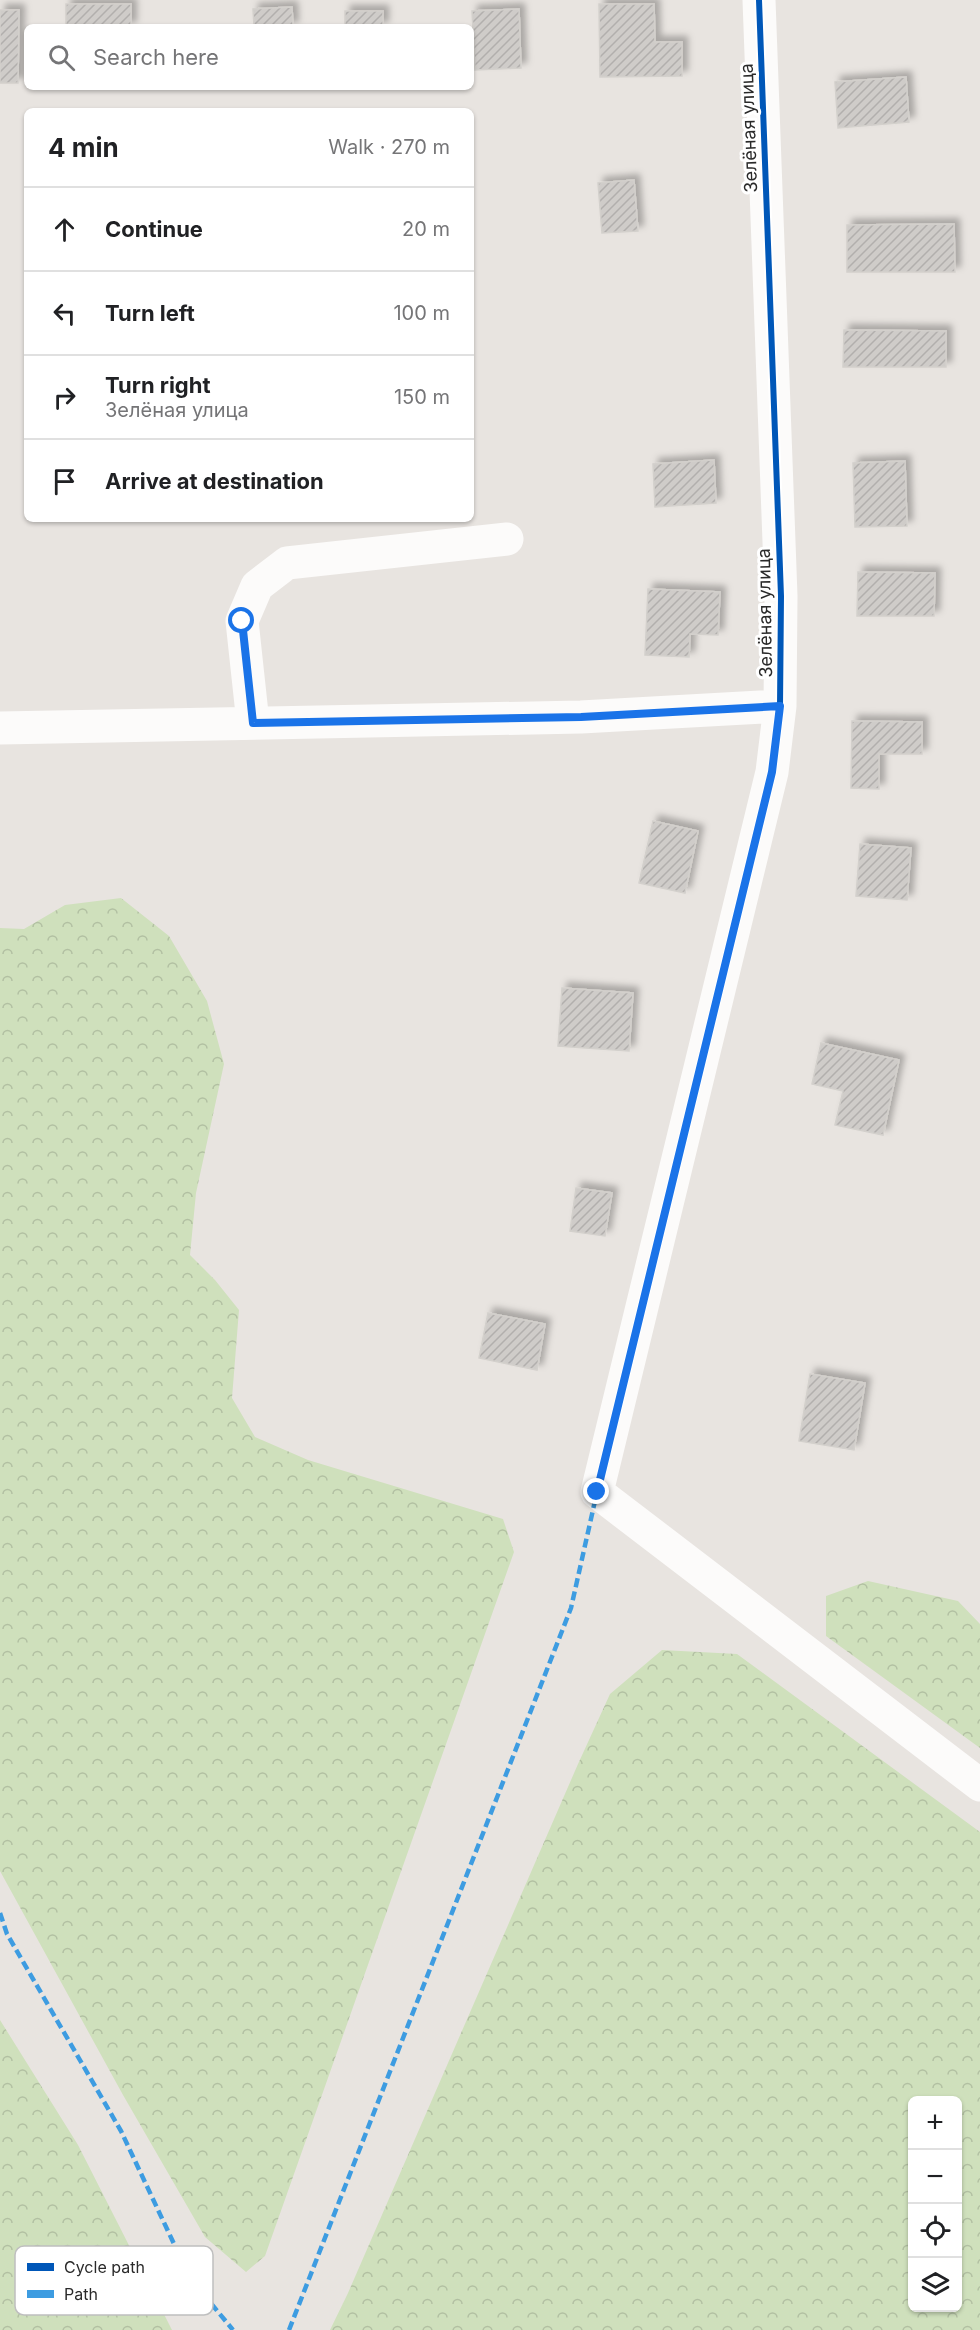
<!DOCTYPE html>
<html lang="en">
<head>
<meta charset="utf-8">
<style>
  body { margin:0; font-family:Inter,sans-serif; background:#f6f6f6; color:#202124 }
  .controls { position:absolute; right:18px; bottom:18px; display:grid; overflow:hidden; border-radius:9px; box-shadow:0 2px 4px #0004 }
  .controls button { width:54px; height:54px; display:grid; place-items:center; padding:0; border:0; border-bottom:2px solid #e0e0e0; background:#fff; color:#202124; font:30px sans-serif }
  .stop { position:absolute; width:18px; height:18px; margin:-14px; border:4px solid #1a73e8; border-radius:50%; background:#fff }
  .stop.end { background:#1a73e8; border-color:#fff; box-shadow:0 2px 6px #0008 }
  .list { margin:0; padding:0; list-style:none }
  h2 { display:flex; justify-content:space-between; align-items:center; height:78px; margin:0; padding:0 24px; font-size:26px }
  h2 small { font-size:20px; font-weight:400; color:#757577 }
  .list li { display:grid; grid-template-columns:39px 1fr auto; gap:18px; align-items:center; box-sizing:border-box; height:84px; padding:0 24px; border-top:2px solid #e0e0e0 }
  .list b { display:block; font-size:22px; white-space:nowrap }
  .list p { margin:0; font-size:20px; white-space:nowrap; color:#757577 }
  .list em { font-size:20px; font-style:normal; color:#757577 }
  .icon { flex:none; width:33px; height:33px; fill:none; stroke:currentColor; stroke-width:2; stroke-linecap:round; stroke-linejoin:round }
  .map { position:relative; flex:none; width:980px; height:2330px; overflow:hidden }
  .search { position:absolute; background:#fff; box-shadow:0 2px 4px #0004; left:24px; top:24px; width:450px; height:66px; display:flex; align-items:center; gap:15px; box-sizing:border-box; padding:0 21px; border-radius:9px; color:#757577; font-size:22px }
  .panel { position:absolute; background:#fff; box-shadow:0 2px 4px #0004; left:24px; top:108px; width:450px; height:414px; border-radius:9px }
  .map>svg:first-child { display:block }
  .forest { fill:url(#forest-crowns); fill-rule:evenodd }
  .building { fill:url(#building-hatch); stroke:#d3d0cc; stroke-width:1.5; filter:url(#shadow) }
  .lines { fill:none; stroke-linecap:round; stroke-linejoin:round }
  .minor { stroke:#fcfbfa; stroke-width:33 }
  .quiet { stroke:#3d9ce1; stroke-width:4.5; stroke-dasharray:9 4.5; stroke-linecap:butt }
  .cycleway-casing { stroke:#fff; stroke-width:10 }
  .cycleway { stroke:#0057b8; stroke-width:6 }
  .route { stroke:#1a73e8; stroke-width:8 }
  .labels { text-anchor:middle; stroke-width:6; stroke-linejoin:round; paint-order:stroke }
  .street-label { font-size:18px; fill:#2a2a2a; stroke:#fff }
  .key { fill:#fff; stroke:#bfbfbf; stroke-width:1.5 }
  .key-label { font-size:16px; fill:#2a2a2a }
</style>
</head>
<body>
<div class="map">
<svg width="980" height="2330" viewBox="0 0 980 2330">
  <defs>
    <pattern id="forest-crowns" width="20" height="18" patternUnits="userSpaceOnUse" patternTransform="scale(1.5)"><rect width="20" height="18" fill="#cfe0bc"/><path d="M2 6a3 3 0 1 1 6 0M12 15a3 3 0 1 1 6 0" fill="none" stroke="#b2c0a2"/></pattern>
    <pattern id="building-hatch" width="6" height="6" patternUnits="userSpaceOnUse" patternTransform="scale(1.5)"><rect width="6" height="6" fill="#cfccc9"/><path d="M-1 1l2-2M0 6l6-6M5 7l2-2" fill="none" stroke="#b2afad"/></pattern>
    <filter id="shadow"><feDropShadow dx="5.5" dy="-5.5" stdDeviation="3" flood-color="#0004"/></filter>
  </defs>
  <rect width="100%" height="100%" fill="#e8e4e0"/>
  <path class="forest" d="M121 898 169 936 207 1001 224 1064 196 1193 190 1255 215 1280 239 1310 232 1398 255 1437 308 1460 503 1519 514 1552 265 2256 246 2272 205 2237 123 2095 0 1871V928L24 929 65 905Z
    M868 1581 958 1601 980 1624V1748L826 1636V1596Z
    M662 1650 737 1654 980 1832V2330H330L348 2293 578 1764 610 1694ZM958 2100V2308H912V2100Z
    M0 2020 78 2145 172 2330H0Z"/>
  <path class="building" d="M66 4H131V27H66Z
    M599 4H654L655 42H682V76L600 77Z
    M292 7 293 27H254L253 9Z
    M519 9 521 68 475 70 472 11Z
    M0 10H19L18 83H0Z
    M345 11H383V27H345Z
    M906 77 909 122 838 128 835 82Z
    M634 180 638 231 602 233 598 183Z
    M954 224 955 272H847V225Z
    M844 330 946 331V367H843Z
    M714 460 716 503 655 507 653 464Z
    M905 461 907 526 855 527 853 463Z
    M858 572 935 573 934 616H857Z
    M648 589 720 592 718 635 690 634 689 657 645 655Z
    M852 721 922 722V754H879V789L851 788Z
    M653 821 698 831 685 893 639 883Z
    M860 844 911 848 907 900 856 896Z
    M562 988 633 993 629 1051 558 1046Z
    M821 1043 899 1060 883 1135 835 1125 843 1091 812 1084Z
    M576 1188 612 1193 605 1236 570 1231Z
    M488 1313 545 1324 537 1370 479 1358Z
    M810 1374 865 1383 854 1450 799 1441Z"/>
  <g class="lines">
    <path class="minor" d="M759 0 781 596 780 706 772 772 597 1492 980 1785
      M253 723 242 621 257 586 287 563 507 539
      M0 728 581 717 780 706"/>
    <path class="quiet" d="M0 1913 7 1934 121 2131 190 2278 233 2330
      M289 2330 571 1608 597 1492"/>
    <defs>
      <path id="cycleway" d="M597 1492 772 772 780 706 781 596 759 0"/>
    </defs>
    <use href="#cycleway" class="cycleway-casing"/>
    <use href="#cycleway" class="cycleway"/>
  </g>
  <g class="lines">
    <path class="route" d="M242 621 253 723 581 717 780 706 772 772 597 1492"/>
  </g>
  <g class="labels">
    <g class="street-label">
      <text transform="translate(749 128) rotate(-92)" y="6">Зелёная улица</text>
      <text transform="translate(765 613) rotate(-91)" y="6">Зелёная улица</text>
    </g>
  </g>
  <rect x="15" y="2246" width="198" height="69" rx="9" class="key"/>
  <rect x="27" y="2263" width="27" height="8" fill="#0057b8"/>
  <rect x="27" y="2290" width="27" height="8" fill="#3d9ce1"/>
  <g class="key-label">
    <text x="64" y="2273">Cycle path</text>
    <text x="64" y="2300">Path</text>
  </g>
</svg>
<div class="controls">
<button>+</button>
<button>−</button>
<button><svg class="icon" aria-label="locate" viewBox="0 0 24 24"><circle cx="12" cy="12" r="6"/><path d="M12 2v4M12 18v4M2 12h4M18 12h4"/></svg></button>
<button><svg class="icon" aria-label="layers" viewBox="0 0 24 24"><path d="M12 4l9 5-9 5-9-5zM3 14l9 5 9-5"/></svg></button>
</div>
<div class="stop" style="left:242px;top:621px"></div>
<div class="stop end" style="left:597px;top:1492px"></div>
<div class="search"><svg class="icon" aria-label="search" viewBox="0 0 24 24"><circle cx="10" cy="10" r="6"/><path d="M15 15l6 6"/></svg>Search here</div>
<section class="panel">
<h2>4 min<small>Walk · 270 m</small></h2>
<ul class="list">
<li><svg class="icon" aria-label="ahead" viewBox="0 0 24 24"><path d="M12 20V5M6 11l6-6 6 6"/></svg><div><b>Continue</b></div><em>20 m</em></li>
<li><svg class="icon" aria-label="left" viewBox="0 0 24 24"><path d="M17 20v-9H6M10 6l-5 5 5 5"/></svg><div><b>Turn left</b></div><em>100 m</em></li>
<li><svg class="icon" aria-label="right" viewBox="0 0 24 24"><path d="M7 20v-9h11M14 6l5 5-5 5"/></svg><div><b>Turn right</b><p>Зелёная улица</p></div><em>150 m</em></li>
<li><svg class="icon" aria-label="arrive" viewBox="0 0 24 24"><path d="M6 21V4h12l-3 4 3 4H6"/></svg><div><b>Arrive at destination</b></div></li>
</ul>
</section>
</div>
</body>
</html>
